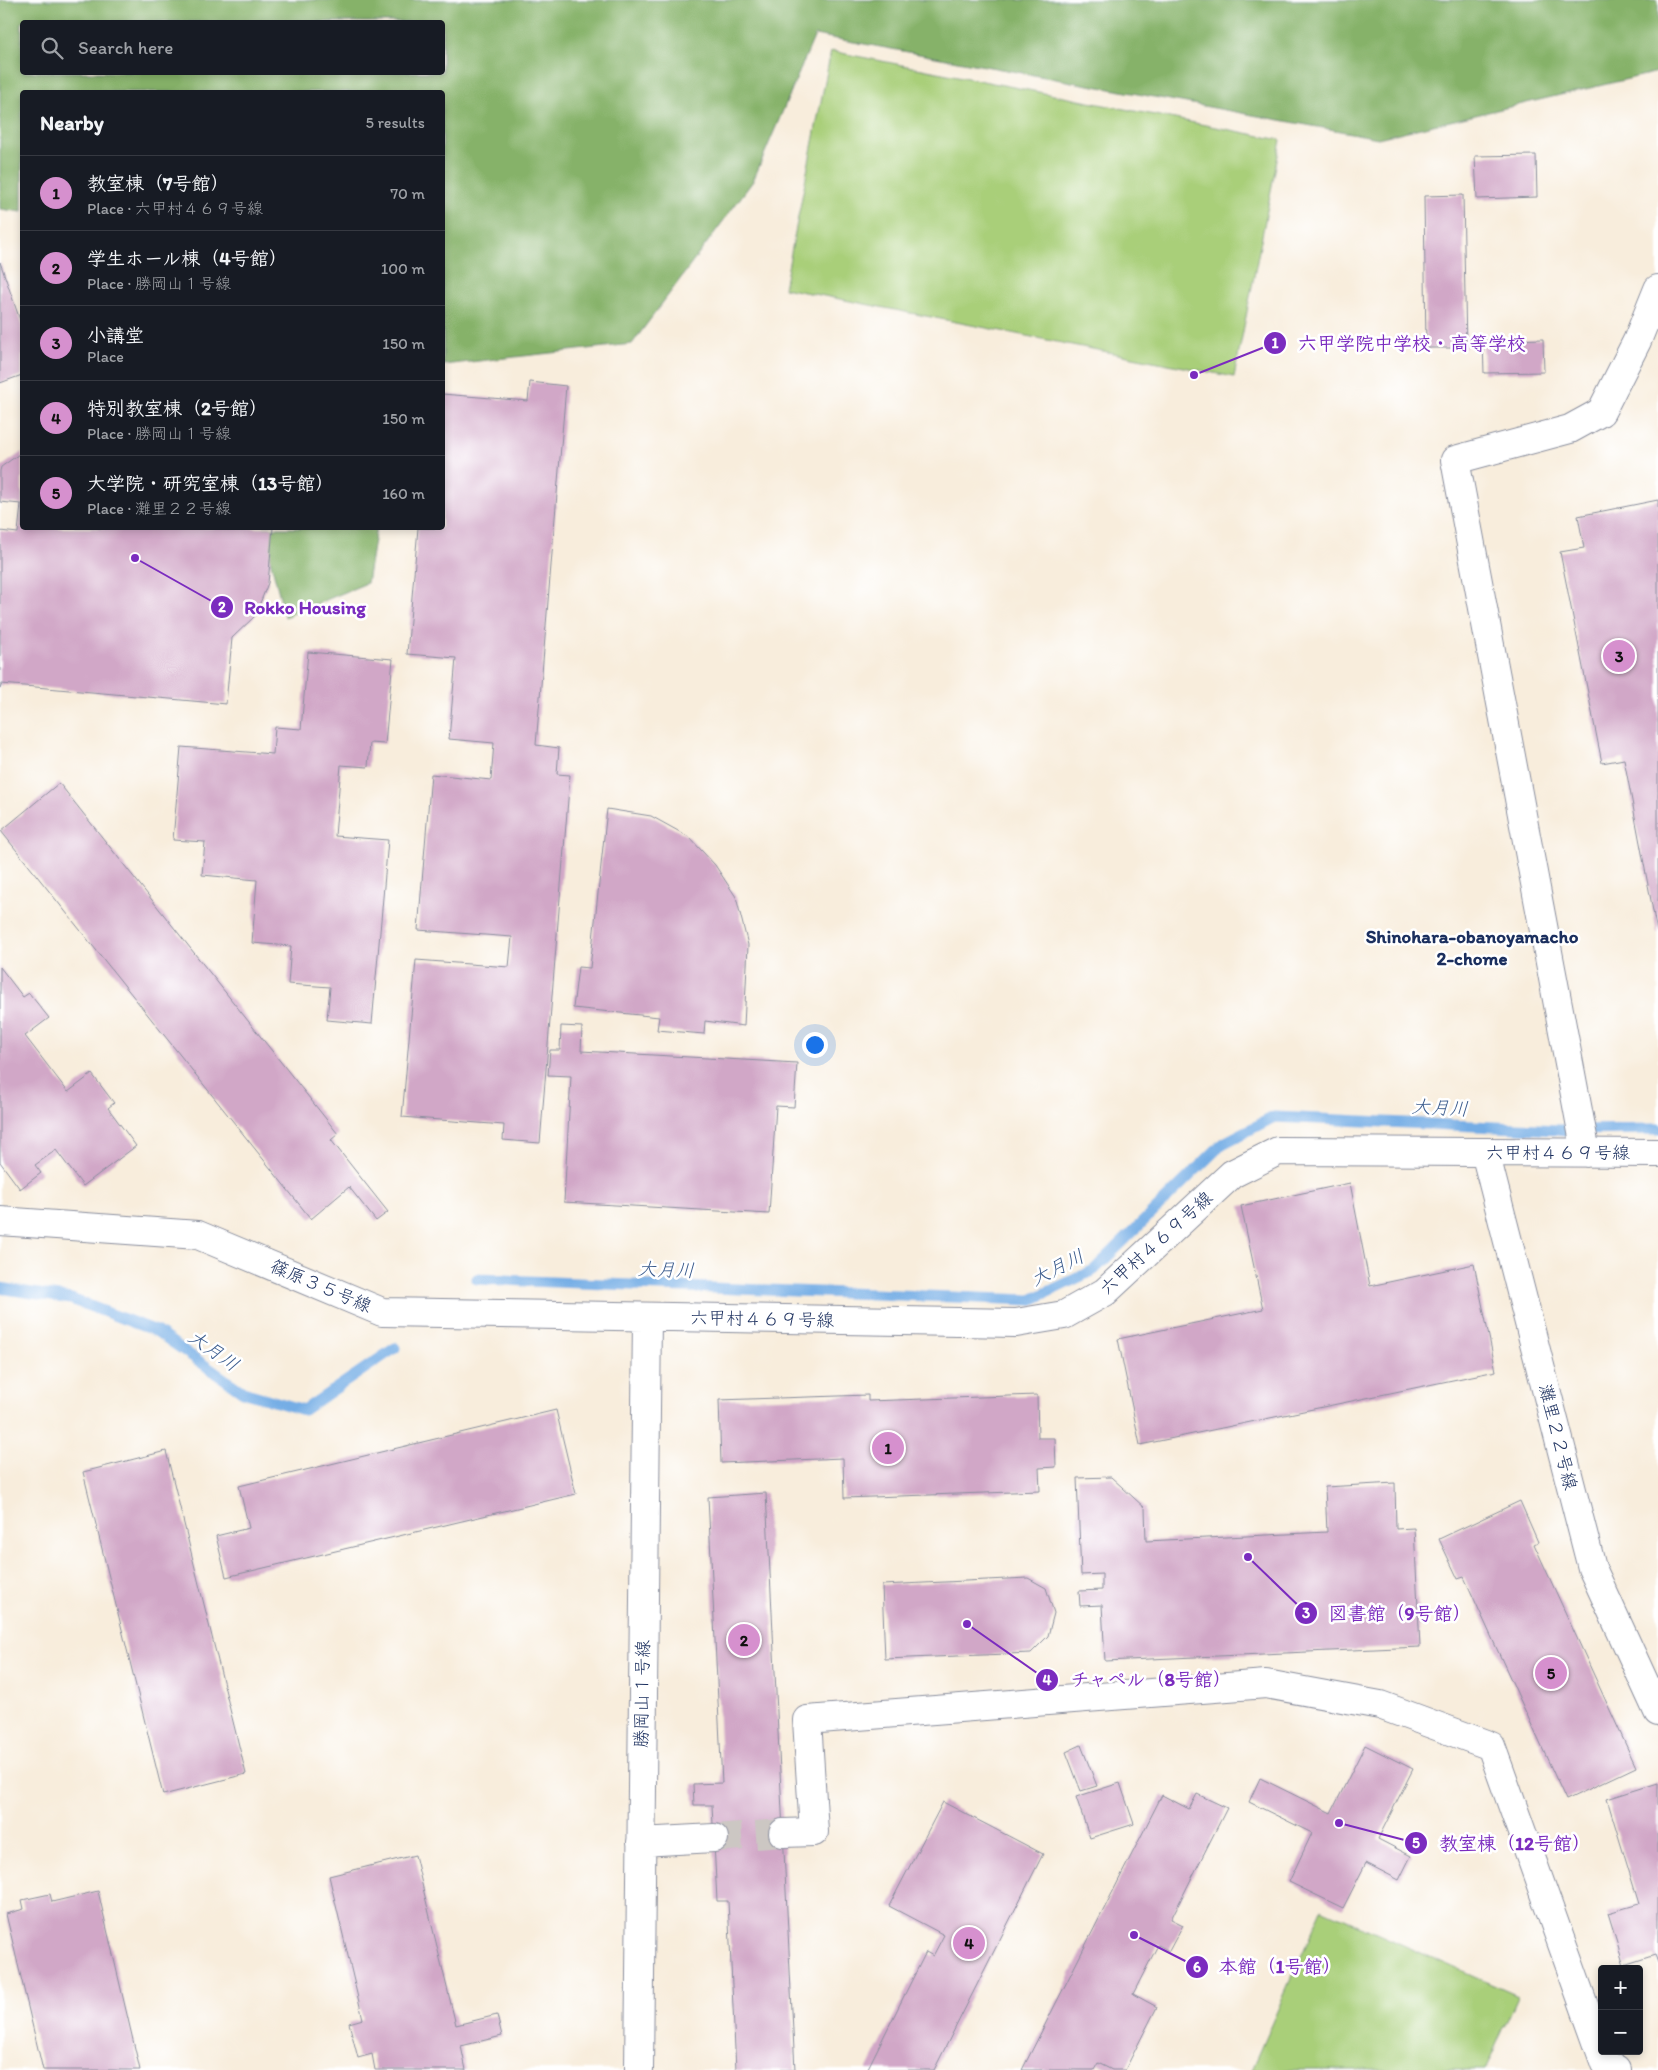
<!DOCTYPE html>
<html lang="en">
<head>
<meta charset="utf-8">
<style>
  body { margin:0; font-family:Itim,"Klee One",sans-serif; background:#242831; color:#f1f3f6 }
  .controls { position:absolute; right:15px; bottom:15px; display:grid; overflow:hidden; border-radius:5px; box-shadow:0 2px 8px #0003 }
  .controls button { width:45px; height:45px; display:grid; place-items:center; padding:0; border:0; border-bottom:1px solid #363941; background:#171b24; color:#f1f3f6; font:25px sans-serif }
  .you { position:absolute; left:814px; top:1044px; width:18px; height:18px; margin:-12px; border:4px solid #fff; border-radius:50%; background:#1a73e8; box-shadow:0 0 0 8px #1a73e833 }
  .badge { display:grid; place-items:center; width:32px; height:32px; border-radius:50%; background:#d690ce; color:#111; font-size:16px; font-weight:700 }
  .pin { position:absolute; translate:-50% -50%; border:2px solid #fff; box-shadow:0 1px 5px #0006 }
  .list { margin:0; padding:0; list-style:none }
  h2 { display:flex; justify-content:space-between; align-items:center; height:65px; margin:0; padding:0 20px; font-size:21px }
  h2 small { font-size:16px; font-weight:400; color:#9ea1a6 }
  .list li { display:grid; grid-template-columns:32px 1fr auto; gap:15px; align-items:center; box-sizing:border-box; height:75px; padding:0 20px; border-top:1px solid #363941 }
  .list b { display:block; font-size:19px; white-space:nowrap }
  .list p { margin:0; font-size:16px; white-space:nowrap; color:#9ea1a6 }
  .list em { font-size:16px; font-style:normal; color:#9ea1a6 }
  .icon { flex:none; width:28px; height:28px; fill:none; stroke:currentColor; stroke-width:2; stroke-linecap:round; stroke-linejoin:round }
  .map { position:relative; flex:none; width:1658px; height:2070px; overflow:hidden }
  .search { position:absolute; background:#171b24; box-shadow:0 2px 8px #0003; left:20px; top:20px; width:425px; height:55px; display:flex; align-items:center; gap:12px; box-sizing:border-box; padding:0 18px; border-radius:5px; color:#9ea1a6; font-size:19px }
  .panel { position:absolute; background:#171b24; box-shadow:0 2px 8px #0003; left:20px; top:90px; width:425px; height:440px; border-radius:5px }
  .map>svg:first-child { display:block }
  .green { fill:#a9cf79; stroke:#627f6c }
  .forest { fill:#86b269; stroke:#507064; fill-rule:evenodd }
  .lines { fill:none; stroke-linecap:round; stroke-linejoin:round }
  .stream { stroke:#75ade5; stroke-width:11 }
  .building { fill:#d1a7c7 }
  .minor-tunnel { stroke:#ccc7c3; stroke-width:28; stroke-dasharray:28 14; stroke-linecap:butt }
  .minor-casing { stroke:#8a8e9d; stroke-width:30 }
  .minor { stroke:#fff; stroke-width:28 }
  .labels { text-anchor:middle; stroke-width:5; stroke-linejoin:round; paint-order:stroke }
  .street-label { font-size:18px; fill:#1b2f5e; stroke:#fff }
  .neighbourhood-label { font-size:19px; font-weight:bold; fill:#1b2f5e; stroke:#fff }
  .water-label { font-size:19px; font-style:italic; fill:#3a5b8d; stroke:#fff }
  .leader { fill:none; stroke:#7b2cbf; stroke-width:2 }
  .callout-dot { fill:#7b2cbf; stroke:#fff; stroke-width:2 }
  .mark-label { font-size:15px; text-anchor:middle; font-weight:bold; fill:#fff }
  .callout-label { font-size:19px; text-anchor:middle; font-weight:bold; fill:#7b2cbf; stroke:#fff; stroke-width:5; stroke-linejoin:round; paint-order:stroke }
</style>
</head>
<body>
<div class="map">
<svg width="1658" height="2070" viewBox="0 0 1658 2070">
  <rect width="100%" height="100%" fill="#fff"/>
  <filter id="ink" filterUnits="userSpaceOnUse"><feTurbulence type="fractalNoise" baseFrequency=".02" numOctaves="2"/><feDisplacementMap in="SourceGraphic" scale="10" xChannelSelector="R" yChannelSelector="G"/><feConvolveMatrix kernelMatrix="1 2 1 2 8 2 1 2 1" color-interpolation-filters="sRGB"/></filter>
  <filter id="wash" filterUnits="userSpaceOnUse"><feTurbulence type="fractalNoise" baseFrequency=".0096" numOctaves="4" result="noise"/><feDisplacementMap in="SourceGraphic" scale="20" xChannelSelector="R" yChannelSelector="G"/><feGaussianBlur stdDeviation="1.12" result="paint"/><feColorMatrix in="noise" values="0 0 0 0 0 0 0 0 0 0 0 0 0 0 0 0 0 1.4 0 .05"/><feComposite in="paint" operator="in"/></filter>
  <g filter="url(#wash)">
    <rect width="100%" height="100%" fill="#f8eddc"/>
    <path class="green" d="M831 51 1281 140 1234 377 784 288Z
      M1322 1909 1518 1996 1485 2070H1251Z"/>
    <path class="forest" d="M0 0H1658V72L1378 138 815 35 753 181 632 344 443 365 442 92H22V212L0 209ZM22 22H442V72H22Z
      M262 528H376L367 583 285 617Z"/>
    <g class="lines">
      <path class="stream" d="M477 1279 1031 1300 1094 1270 1222 1144 1274 1117 1560 1130 1658 1129
        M0 1288 71 1299 156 1331 243 1392 304 1410 395 1348"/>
    </g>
    <g id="blocks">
      <path class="building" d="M1536 155 1537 197 1477 199 1475 156Z
        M1463 195 1466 348H1426L1424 196Z
        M0 262 22 326V375L0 383Z
        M1543 339 1544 372 1484 373 1483 341Z
        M530 382 566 386 536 745 559 748 557 774 570 775 540 1143 503 1140 504 1125 402 1117 416 960 509 967 512 937 418 930 431 774 491 780 494 743 449 739 456 658 407 654 418 528H442V394L528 401Z
        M22 452V528H273L268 583 255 616 232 638 226 704 2 684 0 689V531L18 533 21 504 0 502V471L1 467Z
        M1658 500V932H1657L1624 759 1602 763 1560 552 1584 548 1578 516Z
        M308 652 393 659 385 744 370 743 368 767 341 765 335 836 388 840 372 1024 327 1020 330 987 288 984 291 946 252 943 257 880 202 875 205 842 173 840 181 747 273 754 275 727 301 729Z
        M59 783 338 1134 331 1140 388 1212 376 1221 349 1187 311 1219 1 831Z
        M607 809 651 816 689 837 715 865 736 897 748 945 744 1026 705 1021 704 1034 657 1030 659 1017 573 1008 578 967 590 968Z
        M0 967 23 997 29 993 49 1018 25 1036 68 1092 92 1074 114 1103 108 1108 136 1146 83 1186 56 1150 35 1165 41 1173 20 1189 0 1162Z
        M561 1026 582 1027 581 1051 797 1063 794 1107 776 1106 769 1214 564 1202 571 1076 548 1075 550 1050H560Z
        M1350 1183 1370 1286 1474 1264 1496 1371 1140 1445 1118 1339 1263 1309 1241 1206Z
        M868 1395V1401L1037 1395 1038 1438H1055L1056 1467 1039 1468 1040 1491 844 1498 843 1458 721 1463 719 1400Z
        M556 1410 576 1494 226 1577 216 1536 249 1528 239 1486Z
        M166 1451 246 1774 163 1795 83 1472Z
        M1111 1477 1145 1508 1146 1541 1327 1532 1325 1487 1395 1483 1396 1529 1414 1528 1420 1647 1105 1661 1102 1605 1080 1606 1079 1591 1102 1590V1574L1081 1575 1077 1478Z
        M766 1493 795 2070H736L728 1901H717L712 1805H694L693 1784 722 1783 708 1497Z
        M1520 1501 1538 1542 1534 1544 1636 1767 1566 1800 1464 1577 1458 1579 1439 1539Z
        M1028 1578 1046 1588 1054 1613 1048 1636 1031 1653 885 1659 882 1585Z
        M1081 1745 1097 1786 1081 1791 1066 1752Z
        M1365 1745 1413 1769 1378 1839 1411 1856 1399 1880 1366 1863 1343 1908 1289 1882 1312 1833 1249 1802 1260 1778 1331 1813Z
        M1120 1783 1134 1824 1090 1838 1076 1797Z
        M1658 1783V1963L1655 1955 1624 1965 1608 1913 1639 1904 1607 1799Z
        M1197 1794 1227 1808 1171 1919 1183 1925 1169 1951 1158 1945 1133 1994 1157 2007 1125 2070H1112L1098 2063 1094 2070H1022L1162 1795 1189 1809Z
        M943 1802 1043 1854 934 2070H867L926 1952 933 1956 944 1935 889 1906Z
        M415 1855 456 2025 497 2015 502 2036 461 2046 466 2070H375L372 2054 358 2058 349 2023 363 2019 329 1876Z
        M98 1891 140 2070H43L6 1914 24 1909 22 1900 50 1894 52 1902Z"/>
    </g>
  </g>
  <g filter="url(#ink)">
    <use href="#blocks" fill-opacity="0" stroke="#8a8e9d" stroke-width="1"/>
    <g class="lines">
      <path class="minor-tunnel" d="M714 1838 783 1833"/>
      <defs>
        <path id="minor" d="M1485 1152 1592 1568 1658 1712
          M1586 1153 1455 460 1570 429 1601 412 1637 341 1658 289
          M0 1221 198 1235 382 1312 1016 1323 1064 1315 1105 1292 1232 1174 1278 1151 1658 1153
          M783 1833 814 1832 807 1720 1266 1684 1380 1705 1491 1746 1605 2064 1616 2070
          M641 1842 714 1838
          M639 2070 647 1317"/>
      </defs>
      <use href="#minor" class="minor-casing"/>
      <use href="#minor" class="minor"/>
    </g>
  </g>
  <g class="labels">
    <g class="street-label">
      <text x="1558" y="1159">六甲村４６９号線</text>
      <text transform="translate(1156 1243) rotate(-42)" y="6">六甲村４６９号線</text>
      <text transform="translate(321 1286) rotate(23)" y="6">篠原３５号線</text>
      <text transform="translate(762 1319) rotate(1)" y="6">六甲村４６９号線</text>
      <text transform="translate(1558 1437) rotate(76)" y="6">灘里２２号線</text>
      <text transform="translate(642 1694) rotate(-89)" y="6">勝岡山１号線</text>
    </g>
    <g class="neighbourhood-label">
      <text x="1472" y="943">Shinohara-obanoyamacho<tspan x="1472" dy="22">2-chome</tspan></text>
    </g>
    <g class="water-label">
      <text transform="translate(1440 1107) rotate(3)" y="7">大月川</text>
      <text transform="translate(1057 1267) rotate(-27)" y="7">大月川</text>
      <text transform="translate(666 1269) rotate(2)" y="7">大月川</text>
      <text transform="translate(214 1350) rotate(35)" y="7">大月川</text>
    </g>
  </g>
  <path class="leader" d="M1194 375L1275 343M135 558L222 607M1248 1557L1306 1613M967 1624L1047 1680M1339 1823L1416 1843M1134 1935L1197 1967"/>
  <g class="callout-dot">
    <circle cx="1194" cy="375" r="5"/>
    <circle cx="135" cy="558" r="5"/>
    <circle cx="1248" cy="1557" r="5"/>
    <circle cx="967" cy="1624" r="5"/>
    <circle cx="1339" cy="1823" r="5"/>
    <circle cx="1134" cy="1935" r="5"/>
    <circle cx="1275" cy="343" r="12"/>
    <circle cx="222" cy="607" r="12"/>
    <circle cx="1306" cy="1613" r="12"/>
    <circle cx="1047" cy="1680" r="12"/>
    <circle cx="1416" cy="1843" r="12"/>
    <circle cx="1197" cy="1967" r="12"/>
  </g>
  <g class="mark-label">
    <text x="1275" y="348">1</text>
    <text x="222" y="612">2</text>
    <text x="1306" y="1618">3</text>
    <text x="1047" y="1685">4</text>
    <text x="1416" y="1848">5</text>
    <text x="1197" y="1972">6</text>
  </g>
  <g class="callout-label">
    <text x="1412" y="350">六甲学院中学校・高等学校</text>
    <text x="305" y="614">Rokko Housing</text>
    <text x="1400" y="1620">図書館（9号館）</text>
    <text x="1151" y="1686">チャペル（8号館）</text>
    <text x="1515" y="1850">教室棟（12号館）</text>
    <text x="1280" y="1973">本館（1号館）</text>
  </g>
</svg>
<div class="controls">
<button>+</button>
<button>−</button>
</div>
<div class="you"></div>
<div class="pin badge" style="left:888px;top:1448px">1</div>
<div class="pin badge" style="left:744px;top:1640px">2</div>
<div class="pin badge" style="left:1619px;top:656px">3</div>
<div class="pin badge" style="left:969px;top:1943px">4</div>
<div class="pin badge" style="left:1551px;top:1673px">5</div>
<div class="search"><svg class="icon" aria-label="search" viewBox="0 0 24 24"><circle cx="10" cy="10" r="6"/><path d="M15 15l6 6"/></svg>Search here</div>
<section class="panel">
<h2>Nearby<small>5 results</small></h2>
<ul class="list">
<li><span class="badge">1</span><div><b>教室棟（7号館）</b><p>Place · 六甲村４６９号線</p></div><em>70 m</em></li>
<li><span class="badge">2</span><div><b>学生ホール棟（4号館）</b><p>Place · 勝岡山１号線</p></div><em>100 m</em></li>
<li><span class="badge">3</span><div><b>小講堂</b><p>Place</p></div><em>150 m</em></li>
<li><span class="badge">4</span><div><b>特別教室棟（2号館）</b><p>Place · 勝岡山１号線</p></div><em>150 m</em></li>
<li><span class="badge">5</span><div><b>大学院・研究室棟（13号館）</b><p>Place · 灘里２２号線</p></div><em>160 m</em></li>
</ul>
</section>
</div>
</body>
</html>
